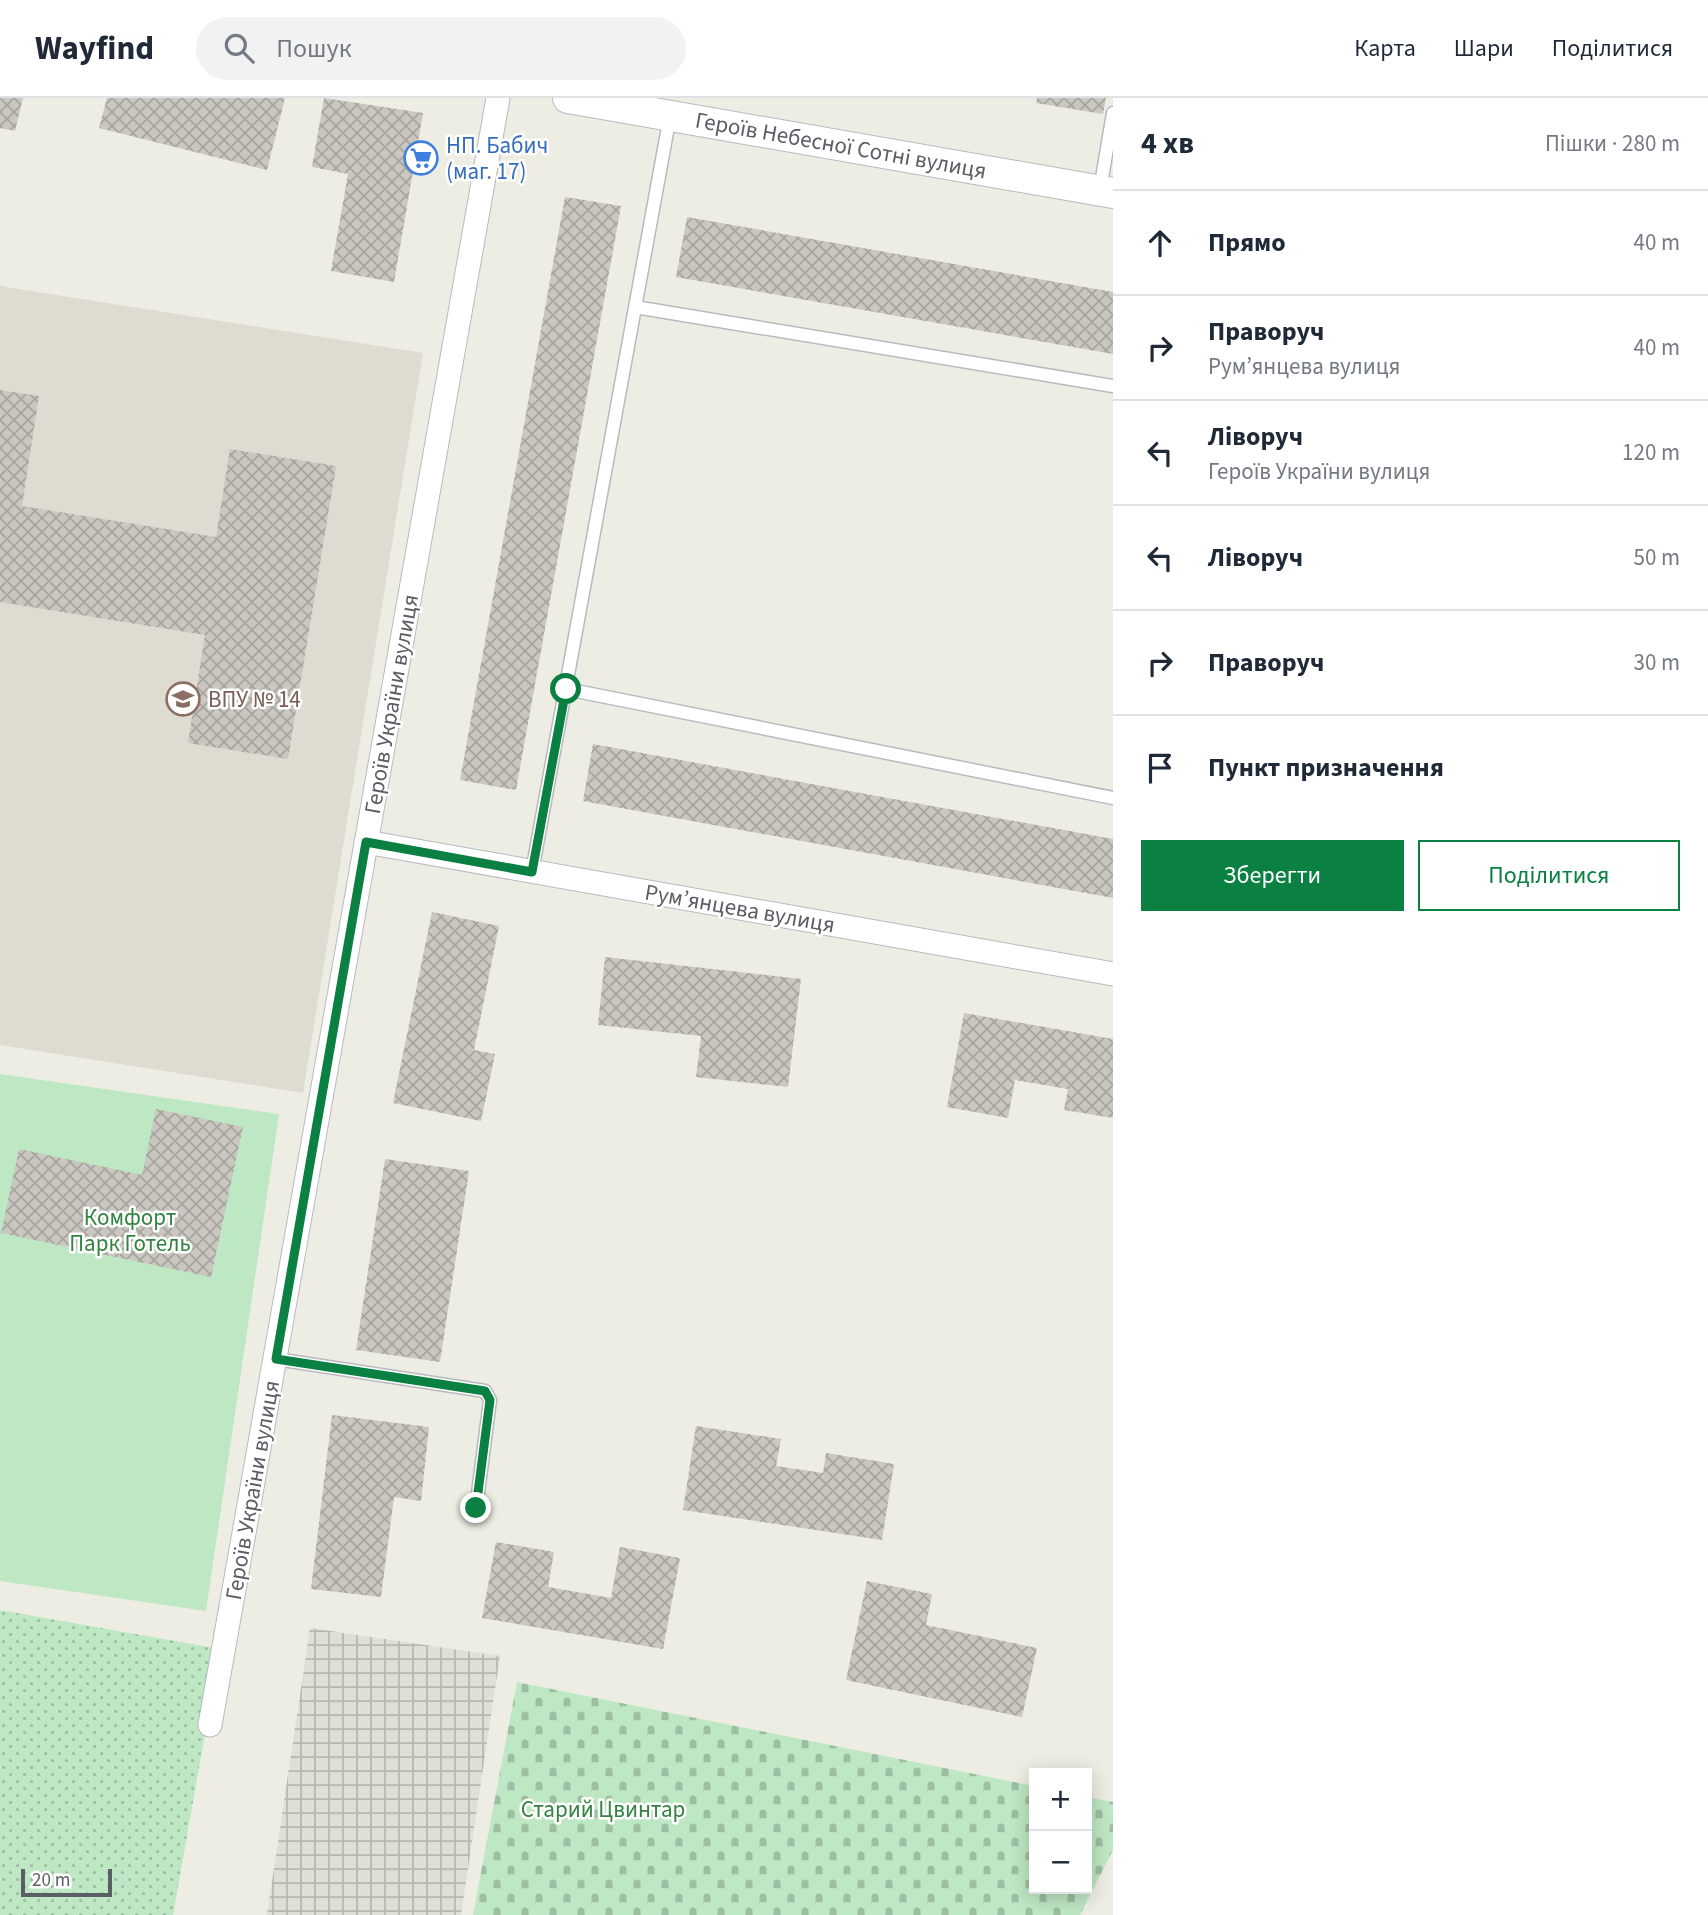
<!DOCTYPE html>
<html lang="uk">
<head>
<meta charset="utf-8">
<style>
  body { margin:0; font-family:"Source Sans 3",sans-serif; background:#f2f2f3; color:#1f2937 }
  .controls { position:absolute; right:21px; bottom:21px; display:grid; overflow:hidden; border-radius:0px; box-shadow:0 4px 18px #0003 }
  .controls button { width:63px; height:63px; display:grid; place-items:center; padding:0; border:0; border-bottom:2px solid #e0e1e3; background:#fff; color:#1f2937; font:35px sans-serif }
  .scale { position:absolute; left:21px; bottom:18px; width:91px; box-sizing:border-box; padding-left:7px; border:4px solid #5b5e64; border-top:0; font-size:19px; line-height:24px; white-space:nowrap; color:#5b5e64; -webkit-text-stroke:5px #fff; paint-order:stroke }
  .stop { position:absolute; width:21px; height:21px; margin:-16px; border:5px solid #0b8043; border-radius:50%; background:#fff }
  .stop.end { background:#0b8043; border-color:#fff; box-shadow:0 2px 7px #0008 }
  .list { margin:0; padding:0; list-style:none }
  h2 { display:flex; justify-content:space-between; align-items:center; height:91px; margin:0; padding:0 28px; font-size:30px }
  h2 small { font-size:23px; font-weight:400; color:#747a83 }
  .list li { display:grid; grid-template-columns:46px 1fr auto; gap:21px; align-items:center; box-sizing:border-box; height:105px; padding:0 28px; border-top:2px solid #e0e1e3 }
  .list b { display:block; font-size:26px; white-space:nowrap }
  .list p { margin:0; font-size:23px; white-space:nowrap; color:#747a83 }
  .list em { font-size:23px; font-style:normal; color:#747a83 }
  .actions { display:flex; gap:14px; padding:21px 28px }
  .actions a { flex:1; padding:16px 0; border:2px solid #0b8043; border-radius:0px; text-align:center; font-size:24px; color:#0b8043 }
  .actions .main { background:#0b8043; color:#fff }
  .icon { flex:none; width:38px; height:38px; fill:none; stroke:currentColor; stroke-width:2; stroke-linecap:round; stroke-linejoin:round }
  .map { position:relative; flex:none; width:1113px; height:1817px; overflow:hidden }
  header { display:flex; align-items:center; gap:42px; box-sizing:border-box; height:98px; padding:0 35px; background:#fff; border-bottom:2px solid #e0e1e3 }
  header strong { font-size:33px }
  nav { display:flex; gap:38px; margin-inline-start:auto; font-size:24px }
  .search { width:490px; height:63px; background:#f2f2f3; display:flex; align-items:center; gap:18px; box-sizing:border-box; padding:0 24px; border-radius:38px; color:#747a83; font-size:26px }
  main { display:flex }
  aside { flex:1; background:#fff }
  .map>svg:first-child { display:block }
  .industrial { fill:url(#industrial-grid) }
  .education { fill:#dedcd1 }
  .grass { fill:url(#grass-dots) }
  .cemetery { fill:url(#cemetery-stones) }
  .park { fill:#bee7c3 }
  .building { fill:url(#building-cross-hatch) }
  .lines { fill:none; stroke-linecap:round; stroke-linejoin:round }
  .service-casing { stroke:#b8bac0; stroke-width:15 }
  .minor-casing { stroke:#b8bac0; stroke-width:25 }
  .tertiary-casing { stroke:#b8bac0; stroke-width:32 }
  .service { stroke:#fff; stroke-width:12 }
  .minor { stroke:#fff; stroke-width:23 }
  .tertiary { stroke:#fff; stroke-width:30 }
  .route { stroke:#0b8043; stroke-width:9 }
  .labels { text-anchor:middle; stroke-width:5; stroke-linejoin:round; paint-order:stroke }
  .shop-label { font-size:23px; fill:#366cbe; stroke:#fff; text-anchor:start }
  .street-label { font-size:23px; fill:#5b5e64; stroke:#fff }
  .education-label { font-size:23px; fill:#785e54; stroke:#fff; text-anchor:start }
  .park-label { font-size:23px; fill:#328440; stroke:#fff }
</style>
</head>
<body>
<header>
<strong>Wayfind</strong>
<div class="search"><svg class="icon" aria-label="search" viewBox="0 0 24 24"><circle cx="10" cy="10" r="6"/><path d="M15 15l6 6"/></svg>Пошук</div>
<nav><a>Карта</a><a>Шари</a><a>Поділитися</a></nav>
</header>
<main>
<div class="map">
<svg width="1113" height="1817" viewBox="0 0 1113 1817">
  <defs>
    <pattern id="industrial-grid" width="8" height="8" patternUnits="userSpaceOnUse" patternTransform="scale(1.75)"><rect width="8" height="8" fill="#dfded7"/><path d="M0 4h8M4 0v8" fill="none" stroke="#b8b7b2"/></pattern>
    <pattern id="grass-dots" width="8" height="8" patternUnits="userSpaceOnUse" patternTransform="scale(1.75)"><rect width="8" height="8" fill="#bee7c3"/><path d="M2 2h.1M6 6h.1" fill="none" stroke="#9dbea2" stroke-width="1.8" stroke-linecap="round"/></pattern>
    <pattern id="cemetery-stones" width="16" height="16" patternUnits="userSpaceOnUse" patternTransform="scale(1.75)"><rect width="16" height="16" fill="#bee7c3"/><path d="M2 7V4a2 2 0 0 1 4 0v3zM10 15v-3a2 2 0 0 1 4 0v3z" fill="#9dbea2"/></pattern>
    <pattern id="building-cross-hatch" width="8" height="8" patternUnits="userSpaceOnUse" patternTransform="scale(1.75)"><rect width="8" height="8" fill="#c9c7c0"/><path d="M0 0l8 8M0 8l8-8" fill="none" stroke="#a6a5a0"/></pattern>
  </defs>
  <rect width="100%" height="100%" fill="#eeede3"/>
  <path class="industrial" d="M310 1530 500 1558 461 1817H267Z"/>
  <path class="education" d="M0 188 423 255 303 995 0 947Z"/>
  <path class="grass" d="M0 1512 220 1551 173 1817H0Z"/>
  <path class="cemetery" d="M517 1584 1034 1688V1791H1087V1699L1113 1704V1752L1080 1817H473Z"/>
  <path class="park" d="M0 976 279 1016 206 1513 0 1483Z"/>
  <path class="building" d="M0 0H23L15 33 0 30Z
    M107 0H285L267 72 99 30Z
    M324 0 423 15 394 184 331 173 348 76 312 69Z
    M1037 0H1106L1103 16 1036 5Z
    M565 99 621 108 516 692 460 682Z
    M687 119 1113 194V256L676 179Z
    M0 292 39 298 22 408 216 439 230 351 336 368 288 661 188 645 205 537 0 504Z
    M593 646 1113 741V800L583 703Z
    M432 814 499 828 474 952 495 956 481 1023 393 1005Z
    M605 859 801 881 788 989 696 979 701 938 598 927Z
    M964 915 1113 941V1020L1064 1012 1068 991 1015 982 1008 1020 947 1009Z
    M156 1011 243 1029 211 1179 1 1135 19 1051 142 1077Z
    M385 1061 469 1073 440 1264 356 1252Z
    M332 1317 429 1329 421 1403 394 1399 381 1499 311 1491Z
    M696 1328 781 1341 776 1368 823 1375 826 1355 894 1366 882 1442 683 1412Z
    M496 1444 554 1454 548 1489 611 1500 620 1449 680 1460 663 1551 482 1520Z
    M867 1483 932 1496 926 1527 1037 1550 1022 1619 846 1582Z"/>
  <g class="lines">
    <defs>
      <path id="service" d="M1100 92 1113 15
        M635 209 1113 288
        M566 591 1113 700
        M532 774 670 18
        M276 1261 485 1293 490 1302 476 1411"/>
      <path id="minor" d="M366 744 1113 876
        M210 1627 498 0"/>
      <path id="tertiary" d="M568 0 1113 95"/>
    </defs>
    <use href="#service" class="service-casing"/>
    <use href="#minor" class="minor-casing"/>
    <use href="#tertiary" class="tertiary-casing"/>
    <use href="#service" class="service"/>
    <use href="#minor" class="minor"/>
    <use href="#tertiary" class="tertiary"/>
  </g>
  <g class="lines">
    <path class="route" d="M476 1410 490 1302 485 1293 276 1261 366 744 532 774 566 591"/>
  </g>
  <defs>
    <symbol id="supermarket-ring" viewBox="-11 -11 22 22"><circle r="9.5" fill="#fff" stroke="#3f7fe0" stroke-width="1.5"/><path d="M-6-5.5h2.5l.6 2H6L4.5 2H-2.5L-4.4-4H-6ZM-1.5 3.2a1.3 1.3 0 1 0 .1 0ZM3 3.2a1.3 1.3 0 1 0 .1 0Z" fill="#3f7fe0"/></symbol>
    <symbol id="university-ring" viewBox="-11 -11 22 22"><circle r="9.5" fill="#fff" stroke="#8d6e63" stroke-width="1.5"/><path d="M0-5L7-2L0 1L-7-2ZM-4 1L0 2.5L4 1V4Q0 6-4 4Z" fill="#8d6e63"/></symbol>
  </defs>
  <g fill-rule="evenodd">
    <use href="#supermarket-ring" x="402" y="41" width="38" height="38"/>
    <use href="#university-ring" x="164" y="582" width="38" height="38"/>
  </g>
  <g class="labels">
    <g class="shop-label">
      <text x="446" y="55">НП. Бабич<tspan x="446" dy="26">(маг. 17)</tspan></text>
    </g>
    <g class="street-label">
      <text transform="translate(841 47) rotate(10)" y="8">Героїв Небесної Сотні вулиця</text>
      <text transform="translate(391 606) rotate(-80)" y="8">Героїв України вулиця</text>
      <text transform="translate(740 810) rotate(10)" y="8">Рум’янцева вулиця</text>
      <text transform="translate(252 1392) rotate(-80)" y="8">Героїв України вулиця</text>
    </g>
    <g class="education-label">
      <text x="208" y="609">ВПУ № 14</text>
    </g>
    <g class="park-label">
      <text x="130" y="1127">Комфорт<tspan x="130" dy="26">Парк Готель</tspan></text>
      <text x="603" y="1719">Старий Цвинтар</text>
    </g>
  </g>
</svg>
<div class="controls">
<button>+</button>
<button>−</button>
</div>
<div class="scale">20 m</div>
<div class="stop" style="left:566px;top:591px"></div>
<div class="stop end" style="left:476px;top:1410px"></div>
</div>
<aside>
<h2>4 хв<small>Пішки · 280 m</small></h2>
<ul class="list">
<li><svg class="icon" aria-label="ahead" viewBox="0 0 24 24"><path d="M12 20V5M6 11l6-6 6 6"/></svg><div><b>Прямо</b></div><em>40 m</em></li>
<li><svg class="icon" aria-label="right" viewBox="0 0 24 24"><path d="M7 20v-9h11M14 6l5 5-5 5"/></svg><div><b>Праворуч</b><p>Рум’янцева вулиця</p></div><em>40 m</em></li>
<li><svg class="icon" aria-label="left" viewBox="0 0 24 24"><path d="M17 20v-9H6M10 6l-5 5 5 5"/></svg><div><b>Ліворуч</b><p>Героїв України вулиця</p></div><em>120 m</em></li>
<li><svg class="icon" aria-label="left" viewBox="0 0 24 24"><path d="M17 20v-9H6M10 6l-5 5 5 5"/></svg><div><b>Ліворуч</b></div><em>50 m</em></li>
<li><svg class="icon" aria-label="right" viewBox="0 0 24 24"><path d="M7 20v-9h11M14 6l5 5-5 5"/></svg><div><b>Праворуч</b></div><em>30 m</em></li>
<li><svg class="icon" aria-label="arrive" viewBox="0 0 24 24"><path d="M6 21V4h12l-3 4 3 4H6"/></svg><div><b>Пункт призначення</b></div></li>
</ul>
<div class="actions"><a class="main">Зберегти</a><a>Поділитися</a></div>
</aside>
</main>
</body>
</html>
